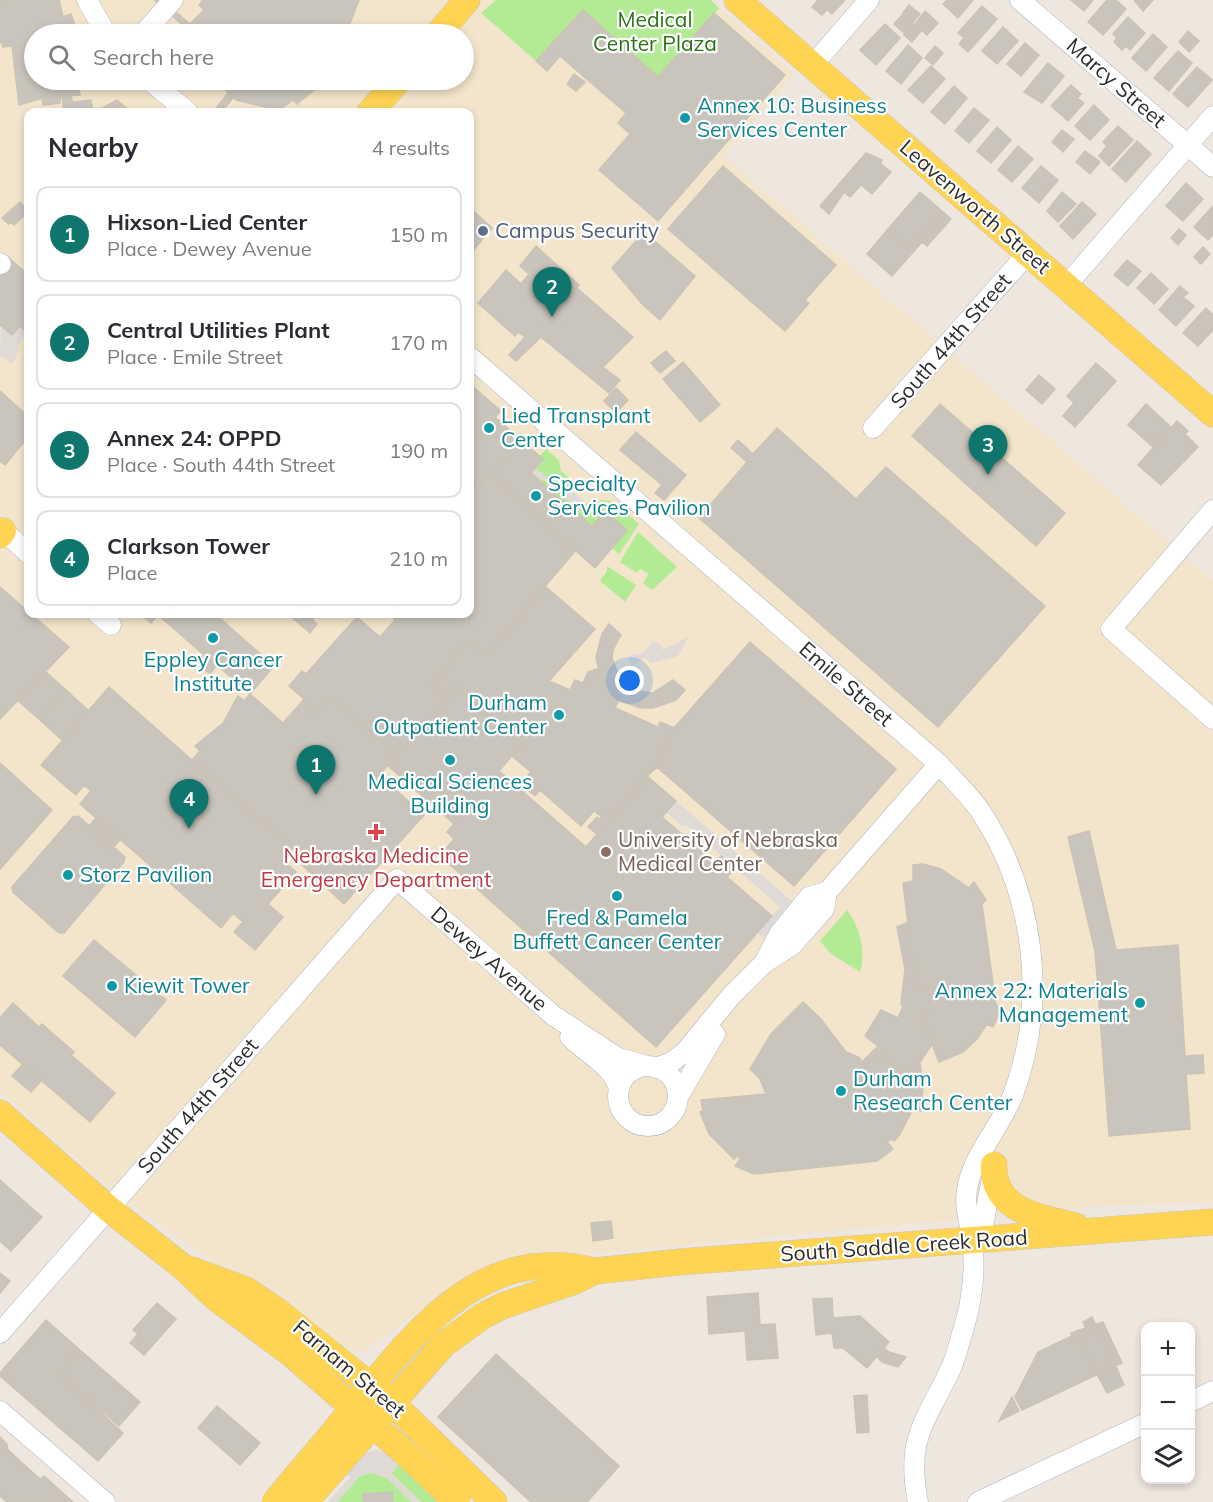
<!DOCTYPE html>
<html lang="en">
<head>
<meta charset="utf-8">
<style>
  body { margin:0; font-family:Mulish,sans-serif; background:#f7f7f7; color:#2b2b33 }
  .controls { position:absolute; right:18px; bottom:18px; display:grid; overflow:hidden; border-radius:12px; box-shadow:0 3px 9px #0003 }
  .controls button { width:54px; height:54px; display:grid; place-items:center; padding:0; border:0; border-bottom:2px solid #e1e1e2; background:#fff; color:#2b2b33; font:30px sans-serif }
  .you { position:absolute; left:630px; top:681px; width:21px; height:21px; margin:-15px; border:4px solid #fff; border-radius:50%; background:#1a73e8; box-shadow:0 0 0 9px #1a73e833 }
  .badge { display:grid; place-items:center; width:39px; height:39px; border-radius:50%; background:#0f766e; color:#fff; font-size:20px; font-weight:700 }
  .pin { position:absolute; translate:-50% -50px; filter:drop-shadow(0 2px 3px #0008) }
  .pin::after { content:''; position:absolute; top:32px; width:21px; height:18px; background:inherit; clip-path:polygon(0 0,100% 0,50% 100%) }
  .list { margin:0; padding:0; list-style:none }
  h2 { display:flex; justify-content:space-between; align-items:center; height:78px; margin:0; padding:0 24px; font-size:26px }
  h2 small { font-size:20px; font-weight:400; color:#7c7c81 }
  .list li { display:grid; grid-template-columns:39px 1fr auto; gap:18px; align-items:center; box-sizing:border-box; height:96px; margin:0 12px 12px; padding:0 12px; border:2px solid #e1e1e2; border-radius:12px }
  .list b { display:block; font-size:22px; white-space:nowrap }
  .list p { margin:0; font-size:20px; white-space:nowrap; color:#7c7c81 }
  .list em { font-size:20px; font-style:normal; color:#7c7c81 }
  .icon { flex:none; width:33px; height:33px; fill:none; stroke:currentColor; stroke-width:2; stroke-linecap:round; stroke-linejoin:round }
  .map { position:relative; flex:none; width:1213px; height:1502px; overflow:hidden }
  .search { position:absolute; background:#fff; box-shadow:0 3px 9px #0003; left:24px; top:24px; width:450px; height:66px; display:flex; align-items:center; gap:15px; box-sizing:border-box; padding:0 21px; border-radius:33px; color:#7c7c81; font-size:22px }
  .panel { position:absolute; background:#fff; box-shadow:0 3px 9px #0003; left:24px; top:108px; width:450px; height:510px; border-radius:12px }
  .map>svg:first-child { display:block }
  .education { fill:#f2e5cb; fill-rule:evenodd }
  .green { fill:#b3eb94 }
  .plaza { fill:#dfdad5 }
  .building { fill:#cac5bc; stroke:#cbc3b6; stroke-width:1.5 }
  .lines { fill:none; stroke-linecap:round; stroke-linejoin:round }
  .minor-casing { stroke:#b1b4c1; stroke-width:21 }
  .major-casing { stroke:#c8c8c8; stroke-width:27 }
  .minor { stroke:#fff; stroke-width:20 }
  .major { stroke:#ffd453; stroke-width:26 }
  .culture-dot { fill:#0f9aa8; stroke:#fff; stroke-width:2 }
  .service-dot { fill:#5c6f8a; stroke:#fff; stroke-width:2 }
  .health-dot { fill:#e0444e; stroke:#fff; stroke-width:2 }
  .education-dot { fill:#8d6e63; stroke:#fff; stroke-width:2 }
  .labels { text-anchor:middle; stroke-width:4.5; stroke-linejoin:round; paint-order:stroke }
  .park-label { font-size:21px; fill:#287313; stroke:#fff }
  .street-label { font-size:21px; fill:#2c2c2c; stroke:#fff }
  .culture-label { font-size:21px; fill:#0d838f; stroke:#fff; text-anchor:start }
  .service-label { font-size:21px; fill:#4e5e75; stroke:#fff; text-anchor:start }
  .education-label { font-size:21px; fill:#785e54; stroke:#fff; text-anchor:start }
  .health-label { font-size:21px; fill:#be3a42; stroke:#fff }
</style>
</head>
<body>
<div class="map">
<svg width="1213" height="1502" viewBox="0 0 1213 1502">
  <rect width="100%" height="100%" fill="#efe7dd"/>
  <path class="education" d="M0 0H711L795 74 724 156 1213 581V1202L1110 1205 511 1261 421 1310 364 1351 341 1352 134 1206 89 1170 0 1091ZM34 34H464V80H34ZM28 112H470V614H28Z"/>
  <path class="green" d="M496 0H711L719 8 658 77 583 10 536 61 481 13Z
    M546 449 559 460 561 471 578 485 573 491 565 485 561 490 536 468 543 460 540 456Z
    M543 479 579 509 593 499 598 503 601 500 612 501 639 524 619 554 612 548 627 530 605 511 592 526 541 481Z
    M638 532 677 567 652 590 643 583 649 574 640 569 637 573 620 562Z
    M607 566 636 585 625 602 600 581 607 571Z
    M847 910C860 927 866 951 860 972L830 953 820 941Z
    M400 1463 441 1502H421L391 1473Z
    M372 1473 387 1478 412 1502H337L360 1476Z"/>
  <path class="plaza" d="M1 326 12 335 20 326 28 333 20 342 16 359 11 364 2 356 0 358Z
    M536 468 561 489 565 485 585 502 579 510 544 479 541 481 531 473Z
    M688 637 678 656 652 663 644 658 632 666 628 656 643 653 653 641 660 644 663 650Z
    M676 801 792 901 790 904 794 908 768 935 762 937 757 933 780 907 686 825 683 827 666 812Z
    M377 1450 387 1452 400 1463 391 1474 422 1502H412L387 1478 372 1473 360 1476 337 1502H328L350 1477 345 1473 365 1453Z"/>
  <path class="building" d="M0 0H59L63 17 71 14 78 34H34V80H77L80 95 60 96V103L43 105 42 98 19 105 12 46 3 47 0 40Z
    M154 0H162L190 24 186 28Z
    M203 0H359L346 34H192L186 28 204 10 199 5Z
    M818 0H845L832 14 827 9 822 15 812 7Z
    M947 0H973L958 18 943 4Z
    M1071 0H1093L1084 11Z
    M1107 0H1116L1126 9 1103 35 1088 22Z
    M1134 0H1153L1143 11Z
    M909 5 920 14 913 22 903 13Z
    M982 6 997 19 968 52 959 44 964 38 958 33Z
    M583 10 658 77 714 13 785 75 658 221 599 170 630 134 618 123 626 113 560 56 547 71 536 61Z
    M925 11 938 23 927 35 915 24Z
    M903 14 913 23 904 33 894 24Z
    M1128 17 1145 33 1130 50 1126 46 1122 50 1114 42 1117 38 1113 34Z
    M885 24 900 38 876 65 860 50Z
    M913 24 921 31 912 42 904 35Z
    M1003 27 1018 41 997 64 982 51Z
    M1188 31 1199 41 1189 52 1179 42Z
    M1153 34 1167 47 1146 71 1132 58Z
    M1025 43 1039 55 1021 76 1007 64Z
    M908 45 922 58 901 84 886 71Z
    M935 46 943 53 933 65 925 58Z
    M1178 51 1192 63 1169 91 1154 78Z
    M1048 63 1064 76 1042 103 1024 92Z
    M931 66 945 79 923 103 908 90Z
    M1197 67 1212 80 1188 107 1173 94Z
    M574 74 585 82 576 91 567 84Z
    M215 80H319L317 83 319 86 297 104 293 100 282 108 274 109 236 100Z
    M1071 85 1081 94 1077 98 1084 103 1068 121 1051 106Z
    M954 86 967 98 945 124 931 112Z
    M228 93 233 98 221 112H213Z
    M71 95 74 112H64L62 96Z
    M91 100 93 112H74L73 102Z
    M117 100 131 112H95Z
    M1094 105 1109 120 1090 140 1075 126Z
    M974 108 989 120 969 143 955 131Z
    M1118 126 1133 140 1109 166 1099 156 1107 146 1103 142Z
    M997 127 1011 140 991 163 977 151Z
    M1062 130 1074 139 1063 152 1052 142Z
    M1137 141 1151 154 1126 182 1112 169Z
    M1018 146 1033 159 1012 182 998 170Z
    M1085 151 1100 162 1090 174 1076 162Z
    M866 153 882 160 880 163 891 172 872 194 861 185 850 197 844 192 829 214 820 206Z
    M723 166 836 265 805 300 809 303 785 331 668 229Z
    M1041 166 1058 180 1039 203 1022 188Z
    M1186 183 1203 199 1183 221 1166 206Z
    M920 192 942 211 909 249 888 229Z
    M1062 192 1076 204 1058 222 1047 211Z
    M20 202 26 209 23 211 19 207 8 218 12 222 9 224 2 218Z
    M1082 202 1096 214 1073 239 1060 226Z
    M19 207 26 214 14 225 8 218Z
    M1212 207 1213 234 1208 240 1194 227Z
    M470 208 492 228 470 254Z
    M942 211 951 219 927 246 918 239Z
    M888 229 909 249 918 239 922 242 892 276 867 254Z
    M1179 229 1186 235 1178 245 1171 238Z
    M644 232 695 276 660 320 643 305 612 268Z
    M536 246 579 285 577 288 633 337 603 367 620 380 609 393 541 337 516 361 509 355 525 337 518 332 515 336 478 303 506 270 521 284 529 274 520 266Z
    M1203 247 1210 254 1201 264 1194 257Z
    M8 257 28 275V333L20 326 12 335 0 325V266Z
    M1127 260 1141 271 1128 286 1114 275Z
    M1151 273 1168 289 1154 304 1137 288Z
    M1180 286 1188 293 1183 297 1194 306 1176 326 1159 310Z
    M1206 308 1213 315V330L1198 346 1183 333Z
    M666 351 675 361 660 373 651 363Z
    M683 362 720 405 700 422 663 379Z
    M1096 363 1116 381 1075 427 1063 416 1074 403 1067 396Z
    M1039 375 1055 389 1042 404 1026 390Z
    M470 384 501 411 495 417 521 440 478 489 470 481Z
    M616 388 628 400 616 413 604 401Z
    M0 391 28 416V437L5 465 0 461Z
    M940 404 1065 513 1036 546 912 436Z
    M1146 404 1171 427 1153 447 1128 425Z
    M1177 421 1188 431 1185 434 1198 447 1161 485 1138 465Z
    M777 428 856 499 886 467 1045 606 938 727 699 518 747 462 731 448 738 440 753 454Z
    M636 432 686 475 664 500 655 493 662 485 620 450Z
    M521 440 543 459 531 473 592 526 605 511 627 530 595 568 491 474Z
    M491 474 575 551 486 656 469 641 431 685 437 691 456 688 397 755 329 696 312 714 300 704 304 699 289 686 302 671 306 674 357 617 380 637 395 620 388 614H470V481L478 489Z
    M0 587 69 647 0 719Z
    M546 587 595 629 549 681 570 690 575 680 583 683 588 672 597 669 603 684 619 700 615 708 658 727 660 722 674 728 657 767 646 777 648 782 641 783 597 834 588 827 597 817 600 819 602 817 594 811 581 826 540 790 535 796 521 784 531 772 512 756 521 745 456 688 437 691 431 685 469 641 486 656Z
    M140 614H172L165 621 158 615 151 623Z
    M172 614H215L274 666 250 694 217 665 210 674 197 663 204 655 165 621Z
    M288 614H318L312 620 317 624 310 633Z
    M609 624 621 635 613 650 612 658 621 681 637 691 653 693 673 680 685 690 676 700 653 708H640L619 700 610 693 600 677 596 657 602 634Z
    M750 642 896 769 794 886 657 767 674 728Z
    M46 672 66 690 40 720 17 700Z
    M109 687 292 848 282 859 296 872 268 904 283 917 255 950 234 932 243 922 233 913 221 928 80 804 91 791 84 785 76 795 41 765Z
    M456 688 521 745 454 824 387 765Z
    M66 690 88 710 62 740 40 720Z
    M250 694 283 723 300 704 312 714 329 696 397 755 379 775 424 815 344 904 302 865 306 861 192 760 200 751 195 746 223 723 238 696 244 701Z
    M0 763 52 810 0 869Z
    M499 771 586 847 641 783 648 782 647 776 676 801 662 817 715 863 721 856 735 868 727 877 772 916 656 1047 440 856 454 839 447 832Z
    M78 816 125 857 124 862 64 933H59L13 892 12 887 73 817Z
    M96 818 121 839 112 849 88 827Z
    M1089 831 1116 950 1178 945 1185 1056 1203 1055 1204 1073 1186 1074 1190 1129 1109 1136 1095 951 1068 837Z
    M923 864 941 869 969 888 974 882 986 900 982 904 996 1005 1001 1008 993 1027 987 1024 977 1039 963 1052 939 1062 921 1015 931 1010 928 986 916 988 903 883 913 881V865Z
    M908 922 916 988 928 986 931 1010 921 1015 933 1043 920 1062 923 1089 920 1111 913 1109 916 1088H914L912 1070 896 1071 884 1050 866 1065 863 1061 878 1046 865 1036 881 1010 898 1018 903 1006 901 1004 905 969 897 927Z
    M94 940 166 1000 135 1037 63 976Z
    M803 1002 820 1018 846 1052 858 1057 866 1065 884 1050 896 1071 912 1070 914 1088H916L913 1109 900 1134 894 1141 891 1139 887 1142 893 1149 877 1161 754 1174 735 1166 741 1158 736 1156 734 1159 709 1134 700 1112 703 1111 701 1100 766 1094 760 1079 750 1069 771 1034Z
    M13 1003 39 1027 42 1024 74 1052 71 1055 115 1093 90 1122 0 1045V1018Z
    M23 1064 42 1080 31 1092 12 1076Z
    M0 1180 42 1217 11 1251 0 1241Z
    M611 1221 613 1238 593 1241 591 1223Z
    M0 1273 10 1281 0 1293Z
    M758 1293 760 1325 775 1324 778 1358 747 1360 745 1331 709 1334 707 1297Z
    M832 1298 833 1318 860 1316 889 1342 867 1368 843 1348H834L832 1333 816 1335 813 1299Z
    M157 1303 176 1319 144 1355 130 1343 138 1334 133 1330Z
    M1092 1317 1118 1371 1100 1379 1080 1337 1088 1333 1083 1322Z
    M46 1320 80 1350 59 1374 123 1433 98 1461 0 1376V1373Z
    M1103 1322 1122 1363 1022 1410 1015 1397 1038 1352 1072 1336 1071 1333Z
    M884 1348 889 1352 906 1357 898 1367 882 1362 876 1356Z
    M80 1350 140 1402 119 1426 59 1374Z
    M496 1354 619 1466 587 1502H531L438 1417Z
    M1116 1367 1124 1385 1107 1393 1098 1376Z
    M867 1395 869 1432 857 1433 854 1396Z
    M1012 1397 1019 1411 999 1421Z
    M217 1406 260 1443 240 1465 198 1428Z
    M0 1437 7 1444 8 1450 40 1479 44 1476 73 1502H7L0 1496Z
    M393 1492V1502H364L363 1494Z"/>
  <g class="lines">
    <defs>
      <path id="minor" d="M87 0 106 34
        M1020 0 1213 167
        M143 34 173 0
        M812 66 869 0
        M149 80 188 112
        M0 263 1 264
        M1066 286 1213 116
        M470 357 939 764C953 780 969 794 981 812 1035 895 1048 1001 1013 1095 1001 1126 976 1151 968 1184 963 1206 970 1220 972 1241 976 1268 972 1301 964 1327 960 1340 957 1354 952 1366 927 1421 905 1436 918 1502
        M873 428 1028 253
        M1213 510 1111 629 1213 719
        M0 528 28 553
        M98 614 111 625
        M764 963 779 934 809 897 827 892
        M570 1037C586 1053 615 1067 619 1090
        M618 1096a30 30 0 1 1 60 0a30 30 0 1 1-60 0Z
        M656 1068 670 1063 685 1052 731 996 764 963 792 945 824 909 827 892 939 764
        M678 1097 715 1034
        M973 1242 984 1221 993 1172
        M0 1333 397 879 554 1016 618 1058 647 1066
        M1190 1402 1213 1391
        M0 1411 105 1502
        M978 1502 1146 1423"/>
      <path id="major" d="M737 0 1213 414
        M438 34 467 0
        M370 112 399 80
        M0 535 3 531
        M0 1113 109 1209 183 1267 217 1299 289 1352 403 1451 457 1502
        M994 1165C992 1212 1041 1217 1076 1226
        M192 1270 246 1290 276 1310 392 1403 494 1502
        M275 1502C301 1470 329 1439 354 1407 417 1330 483 1242 595 1271
        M305 1502 443 1345 481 1317 502 1306 575 1281 595 1271 679 1262 1213 1222"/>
    </defs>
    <use href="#minor" class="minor-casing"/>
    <use href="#major" class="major-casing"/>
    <use href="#minor" class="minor"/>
    <use href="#major" class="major"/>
  </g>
  <g class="culture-dot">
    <circle cx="685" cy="118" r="6"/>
    <circle cx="489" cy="428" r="6"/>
    <circle cx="536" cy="496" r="6"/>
    <circle cx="213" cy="638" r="6"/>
    <circle cx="559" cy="715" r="6"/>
    <circle cx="450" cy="760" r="6"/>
    <circle cx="68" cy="875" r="6"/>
    <circle cx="617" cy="896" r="6"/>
    <circle cx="112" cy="986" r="6"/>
    <circle cx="1140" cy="1003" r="6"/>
    <circle cx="841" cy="1091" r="6"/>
  </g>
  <circle class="service-dot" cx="483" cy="231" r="6"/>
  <path class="health-dot" d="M373 823h6v6h6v6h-6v6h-6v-6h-6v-6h6z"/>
  <circle class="education-dot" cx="606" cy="852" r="6"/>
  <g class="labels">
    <g class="park-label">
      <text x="655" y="27">Medical<tspan x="655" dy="24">Center Plaza</tspan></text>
    </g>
    <g class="street-label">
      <text transform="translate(1116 83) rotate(41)" y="7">Marcy Street</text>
      <text transform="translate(975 207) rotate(41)" y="7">Leavenworth Street</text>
      <text transform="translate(951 341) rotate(-49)" y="7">South 44th Street</text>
      <text transform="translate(846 684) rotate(41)" y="7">Emile Street</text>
      <text transform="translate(489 959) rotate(41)" y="7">Dewey Avenue</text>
      <text transform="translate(198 1106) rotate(-49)" y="7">South 44th Street</text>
      <text transform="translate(904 1246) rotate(-4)" y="7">South Saddle Creek Road</text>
      <text transform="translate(349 1369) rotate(40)" y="7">Farnam Street</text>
    </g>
    <g class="culture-label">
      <text x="697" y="113">Annex 10: Business<tspan x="697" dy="24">Services Center</tspan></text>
      <text x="501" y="423">Lied Transplant<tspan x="501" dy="24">Center</tspan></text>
      <text x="548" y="491">Specialty<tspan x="548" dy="24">Services Pavilion</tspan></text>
      <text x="213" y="667" text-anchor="middle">Eppley Cancer<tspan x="213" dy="24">Institute</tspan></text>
      <text x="547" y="710" text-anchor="end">Durham<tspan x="547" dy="24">Outpatient Center</tspan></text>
      <text x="450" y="789" text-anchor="middle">Medical Sciences<tspan x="450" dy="24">Building</tspan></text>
      <text x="80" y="882">Storz Pavilion</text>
      <text x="617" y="925" text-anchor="middle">Fred &amp; Pamela<tspan x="617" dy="24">Buffett Cancer Center</tspan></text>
      <text x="124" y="993">Kiewit Tower</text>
      <text x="1128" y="998" text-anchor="end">Annex 22: Materials<tspan x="1128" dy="24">Management</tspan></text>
      <text x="853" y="1086">Durham<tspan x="853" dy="24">Research Center</tspan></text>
    </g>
    <g class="service-label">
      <text x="495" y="238">Campus Security</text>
    </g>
    <g class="education-label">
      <text x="618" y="847">University of Nebraska<tspan x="618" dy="24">Medical Center</tspan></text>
    </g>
    <g class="health-label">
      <text x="376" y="863">Nebraska Medicine<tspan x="376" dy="24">Emergency Department</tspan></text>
    </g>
  </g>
</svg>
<div class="controls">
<button>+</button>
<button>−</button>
<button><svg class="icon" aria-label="layers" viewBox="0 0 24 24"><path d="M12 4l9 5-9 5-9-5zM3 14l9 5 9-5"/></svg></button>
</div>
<div class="you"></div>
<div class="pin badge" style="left:316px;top:795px">1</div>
<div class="pin badge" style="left:552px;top:317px">2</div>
<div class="pin badge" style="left:988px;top:475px">3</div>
<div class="pin badge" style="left:189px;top:829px">4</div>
<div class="search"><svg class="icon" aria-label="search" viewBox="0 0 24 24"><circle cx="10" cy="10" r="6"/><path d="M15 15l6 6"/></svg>Search here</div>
<section class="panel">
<h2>Nearby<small>4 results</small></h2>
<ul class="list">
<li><span class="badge">1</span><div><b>Hixson-Lied Center</b><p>Place · Dewey Avenue</p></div><em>150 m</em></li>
<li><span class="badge">2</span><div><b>Central Utilities Plant</b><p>Place · Emile Street</p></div><em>170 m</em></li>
<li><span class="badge">3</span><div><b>Annex 24: OPPD</b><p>Place · South 44th Street</p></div><em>190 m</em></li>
<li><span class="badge">4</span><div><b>Clarkson Tower</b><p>Place</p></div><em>210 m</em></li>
</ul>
</section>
</div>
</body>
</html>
